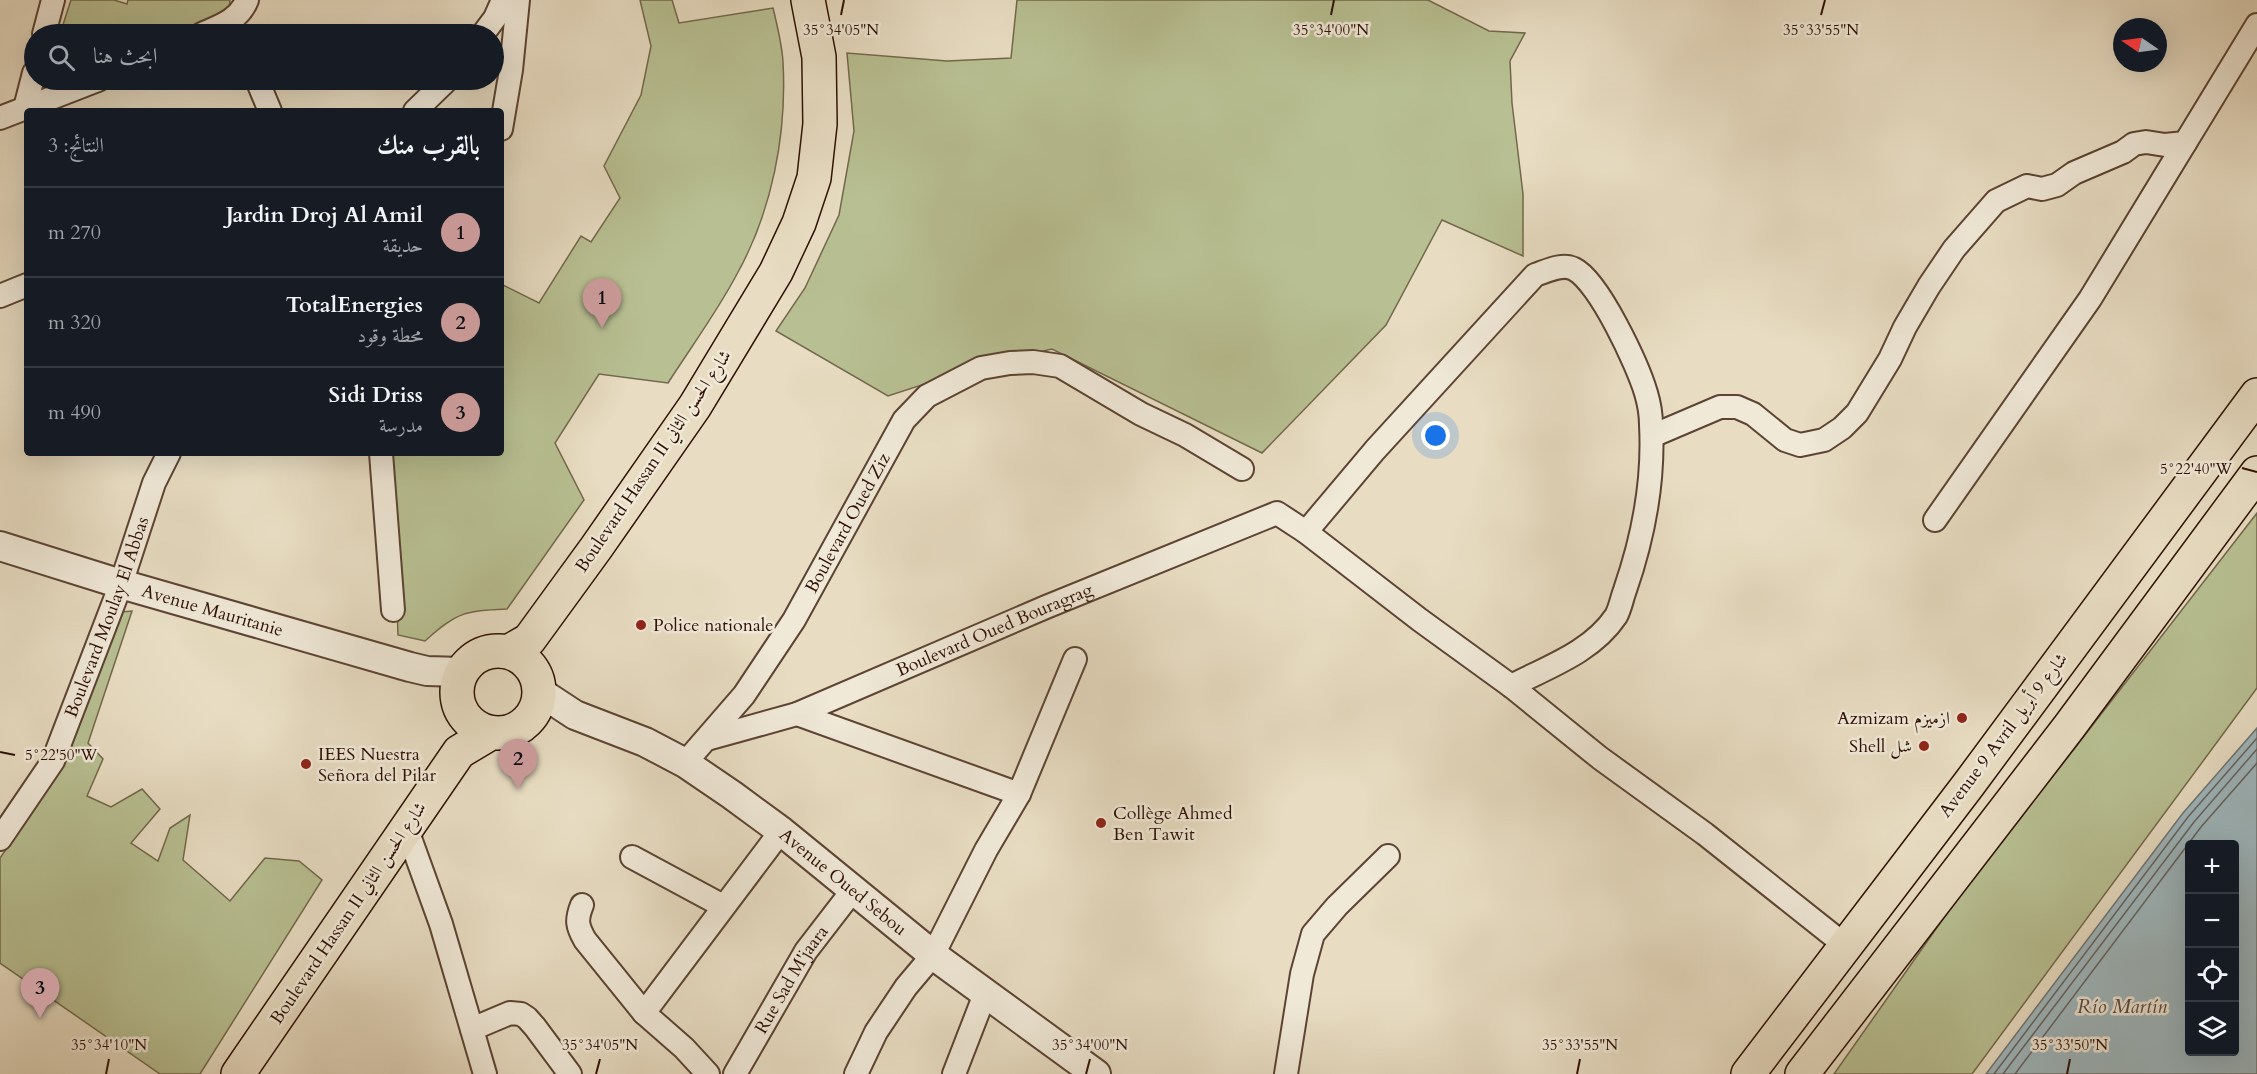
<!DOCTYPE html>
<html lang="ar">
<head>
<meta charset="utf-8">
<style>
  body { margin:0; font-family:Cardo,Amiri,serif; background:#20242c; color:#f1f3f6; direction:rtl }
  .controls { position:absolute; right:18px; bottom:18px; display:grid; overflow:hidden; border-radius:6px; box-shadow:0 6px 24px #0002 }
  .controls button { width:54px; height:54px; display:grid; place-items:center; padding:0; border:0; border-bottom:2px solid #363941; background:#171b24; color:#f1f3f6; font:30px sans-serif }
  .compass { position:absolute; left:2113px; top:18px; width:54px; height:54px; border-radius:50%; background:#171b24; box-shadow:0 6px 24px #0002; rotate:283deg }
  .you { position:absolute; left:1436px; top:436px; width:21px; height:21px; margin:-15px; border:4px solid #fff; border-radius:50%; background:#1a73e8; box-shadow:0 0 0 9px #1a73e833 }
  .badge { display:grid; place-items:center; width:39px; height:39px; border-radius:50%; background:#c59692; color:#111; font-size:20px; font-weight:700 }
  .pin { position:absolute; translate:-50% -50px; filter:drop-shadow(0 2px 3px #0008) }
  .pin::after { content:''; position:absolute; top:32px; width:21px; height:18px; background:inherit; clip-path:polygon(0 0,100% 0,50% 100%) }
  .list { margin:0; padding:0; list-style:none }
  h2 { display:flex; justify-content:space-between; align-items:center; height:78px; margin:0; padding:0 24px; font-size:26px }
  h2 small { font-size:20px; font-weight:400; color:#9ea1a6 }
  .list li { display:grid; grid-template-columns:39px 1fr auto; gap:18px; align-items:center; box-sizing:border-box; height:90px; padding:0 24px; border-top:2px solid #363941 }
  .list b { display:block; font-size:22px; white-space:nowrap }
  .list p { margin:0; font-size:20px; white-space:nowrap; color:#9ea1a6 }
  .list em { font-size:20px; font-style:normal; color:#9ea1a6 }
  .icon { flex:none; width:33px; height:33px; fill:none; stroke:currentColor; stroke-width:2; stroke-linecap:round; stroke-linejoin:round }
  .map { position:relative; flex:none; width:2257px; height:1074px; overflow:hidden; direction:ltr }
  .search { position:absolute; background:#171b24; box-shadow:0 6px 24px #0002; left:24px; top:24px; width:480px; height:66px; display:flex; align-items:center; gap:15px; box-sizing:border-box; padding:0 21px; border-radius:33px; color:#9ea1a6; font-size:22px }
  .panel { position:absolute; background:#171b24; box-shadow:0 6px 24px #0002; left:24px; top:108px; width:480px; height:348px; border-radius:6px; direction:rtl }
  .map>svg:first-child { display:block }
  .green { fill:#b8c093; stroke:#73684b; stroke-width:1.5 }
  .water { fill:#9eb8bf; stroke:#717574; stroke-width:1.5; fill-rule:evenodd }
  .lines { fill:none; stroke-linecap:round; stroke-linejoin:round }
  .shore { stroke:#666461; stroke-width:1.5 }
  .minor-casing { stroke:#5c4333; stroke-width:26 }
  .tertiary-casing { stroke:#5c4333; stroke-width:32 }
  .primary-casing { stroke:#2e1003; stroke-width:36 }
  .trunk-casing { stroke:#2e1003; stroke-width:36 }
  .minor { stroke:#f0e9d8; stroke-width:22 }
  .tertiary { stroke:#f0e9d8; stroke-width:28 }
  .primary { stroke:#e8ddc3; stroke-width:33 }
  .trunk { stroke:#e8ddc3; stroke-width:33 }
  .ticks { fill:none; stroke:#2e1003; stroke-width:2 }
  .poi-dot { fill:#8f2418; stroke:#f0e9d8; stroke-width:2 }
  .labels { text-anchor:middle; stroke-width:5; stroke-linejoin:round; paint-order:stroke }
  .street-label { font-size:18px; fill:#2e1003; stroke:#f0e9d8 }
  .poi-label { font-size:18px; fill:#2e1003; stroke:#f0e9d8; text-anchor:start }
  .water-label { font-size:20px; font-style:italic; fill:#554b45; stroke:#f0e9d8 }
  .ticks-label { font-size:15px; text-anchor:middle; fill:#2e1003; stroke:#f0e9d8; stroke-width:5; stroke-linejoin:round; paint-order:stroke }
</style>
</head>
<body>
<div class="map">
<svg width="2257" height="1074" viewBox="0 0 2257 1074">
  <rect width="100%" height="100%" fill="#e8ddc3"/>
  <filter id="stains"><feTurbulence type="fractalNoise" baseFrequency=".00333" numOctaves="4"/><feColorMatrix values="0 0 0 0 .2 0 0 0 0 .09 0 0 0 0 .02 0 0 0 .5 -.17"/></filter>
  <radialGradient id="worn" r=".72"><stop offset=".6" stop-color="#630" stop-opacity="0"/><stop offset="1" stop-color="#630" stop-opacity=".3"/></radialGradient>
  <path class="green" d="M71 0H114L127 4 128 0H230L228 17 183 34H60Z
    M640 0H672L679 23 773 8C777 25 782 44 783 62 787 134 772 211 737 274 717 312 691 347 668 383L599 374 555 443 584 500 507 609C464 611 457 612 425 641L398 635 392 453H501V284L539 303 581 236 591 242 620 198 604 166 641 95 651 46Z
    M1017 0H1428L1489 31 1525 33 1510 61 1512 103 1523 194V256L1442 220 1386 325 1262 453 1052 349 989 363 888 396 776 331 805 288 839 215 854 131 847 53 947 61 1011 58Z
    M2257 513V688L1972 1074H1834L1950 909Z
    M132 611 88 743 103 759 87 796 111 807 142 789 160 809 131 843 158 861 170 828 190 815 183 860 230 901 265 858 299 861 322 880 200 1074H160L0 963V858L60 771 120 612Z"/>
  <path class="water" d="M2257 728V1074H1986L2183 813ZM2190 844H2234V1052H2190Z"/>
  <g class="lines">
    <path class="shore" d="M1994 1074 2188 817 2257 738
      M2003 1074 2194 822 2257 749
      M2015 1074 2201 827 2257 763"/>
    <defs>
      <g id="minor">
        <path d="M44 34 53 0"/>
        <path d="M202 34C220 26 239 20 247 0"/>
        <path d="M483 34 495 18 503 0"/>
        <path d="M257 80 270 111"/>
        <path d="M25 108 34 73"/>
        <path d="M415 111 447 80"/>
        <path d="M0 118 98 80"/>
        <path d="M501 129 511 70 518 0"/>
        <path d="M0 296 27 285"/>
        <path d="M1652 436 1720 407H1737L1753 414 1785 440 1800 445 1824 440 1842 428 1857 413 1890 359 1905 327 1929 286 1954 249 1996 201 2027 186 2042 189 2057 185 2074 173 2123 152 2134 144 2146 142 2165 145 2185 143"/>
        <path d="M381 453 393 610"/>
        <path d="M1935 520 2090 299 2257 25"/>
        <path d="M1306 532 1375 450 1535 275C1547 271 1562 263 1574 269 1599 281 1638 366 1646 393 1649 403 1651 415 1651 425 1654 480 1643 538 1625 590 1622 598 1620 609 1616 616 1592 652 1548 667 1511 686"/>
        <path d="M797 714 1019 794"/>
        <path id="s1" d="M707 739 797 714 1046 607 1277 513 1306 532 1420 620 1511 686 1600 758 1705 834 1846 946"/>
        <path id="s2" d="M685 763 744 695 794 620 904 420 927 396 981 368 1010 363 1033 362 1060 366 1141 414 1185 435 1242 469"/>
        <path d="M406 827 441 924 485 1074"/>
        <path id="s3" d="M0 839 53 761 121 584 154 483 169 453"/>
        <path d="M632 857 723 906"/>
        <path d="M582 905C576 920 577 926 585 940L644 1013 684 1048 708 1074"/>
        <path d="M644 1013 781 831"/>
        <path d="M472 1029 510 1013 521 1014 527 1018 535 1027 570 1074"/>
        <path id="s4" d="M735 1074 806 951 853 890"/>
        <path d="M856 1074 876 1032 906 987 933 955 986 850 1019 794 1075 659"/>
        <path d="M954 1074 985 994"/>
        <path d="M1286 1074 1302 974 1313 934 1337 906 1388 856"/>
      </g>
      <g id="tertiary">
        <path id="s5" d="M0 546 121 584 410 667 427 671 462 672"/>
        <path id="s6" d="M540 692 575 715 645 742 685 763 732 795 781 831 933 955 1096 1074"/>
      </g>
      <path id="primary" d="M457 692a41 41 0 1 1 82 0a41 41 0 1 1-82 0Z
        M508 652 529 640 596 548 695 406 776 272 799 223 814 178 820 124 819 57 808 0
        M238 1074 459 752 489 734"/>
      <path id="trunk" d="M1748 1074 1969 784 2257 395
        M1802 1074 2069 727 2257 473"/>
    </defs>
    <use href="#minor" class="minor-casing"/>
    <use href="#tertiary" class="tertiary-casing"/>
    <use href="#primary" class="primary-casing"/>
    <use href="#trunk" class="trunk-casing"/>
    <use href="#minor" class="minor"/>
    <use href="#tertiary" class="tertiary"/>
    <use href="#primary" class="primary"/>
    <use href="#trunk" class="trunk"/>
  </g>
  <path class="ticks" d="M841 15 844 0M1331 15 1334 0M1821 15 1825 0M2242 468 2257 472M0 752 15 755M106 1074 109 1059M596 1074 600 1059M1086 1074 1090 1059M1577 1074 1580 1059M2067 1074 2070 1059"/>
  <g class="poi-dot">
    <circle cx="641" cy="625" r="6"/>
    <circle cx="1962" cy="718" r="6"/>
    <circle cx="1924" cy="746" r="6"/>
    <circle cx="306" cy="764" r="6"/>
    <circle cx="1101" cy="823" r="6"/>
  </g>
  <g class="labels">
    <g class="street-label">
      <text transform="translate(653 461) rotate(-56)" y="6">Boulevard Hassan II شارع الحسن الثاني</text>
      <text dy="6" stroke="none"><textPath href="#s2" startOffset="291">Boulevard Oued Ziz</textPath></text>
      <text dy="6" stroke="none"><textPath href="#s5" startOffset="222">Avenue Mauritanie</textPath></text>
      <text dy="6" stroke="none"><textPath href="#s3" startOffset="248">Boulevard Moulay El Abbas</textPath></text>
      <text dy="6" stroke="none"><textPath href="#s1" startOffset="308">Boulevard Oued Bouragrag</textPath></text>
      <text transform="translate(2003 735) rotate(-53)" y="6">Avenue 9 Avril شارع 9 أبريل</text>
      <text dy="6" stroke="none"><textPath href="#s6" startOffset="360">Avenue Oued Sebou</textPath></text>
      <text transform="translate(348 913) rotate(-56)" y="6">Boulevard Hassan II شارع الحسن الثاني</text>
      <text dy="6" stroke="none"><textPath href="#s4" startOffset="110">Rue Sad M'jaara</textPath></text>
    </g>
    <g class="poi-label">
      <text x="653" y="631">Police nationale</text>
      <text x="1950" y="724" text-anchor="end">Azmizam ازميزم</text>
      <text x="1912" y="752" text-anchor="end">Shell شل</text>
      <text x="318" y="760">IEES Nuestra<tspan x="318" dy="21">Señora del Pilar</tspan></text>
      <text x="1113" y="819">Collège Ahmed<tspan x="1113" dy="21">Ben Tawit</tspan></text>
    </g>
    <g class="water-label">
      <text x="2122" y="1013">Río Martín</text>
    </g>
  </g>
  <g class="ticks-label">
    <text x="841" y="35">35°34'05"N</text>
    <text x="1331" y="35">35°34'00"N</text>
    <text x="1821" y="35">35°33'55"N</text>
    <text x="2196" y="474">5°22'40"W</text>
    <text x="61" y="760">5°22'50"W</text>
    <text x="109" y="1050">35°34'10"N</text>
    <text x="600" y="1050">35°34'05"N</text>
    <text x="1090" y="1050">35°34'00"N</text>
    <text x="1580" y="1050">35°33'55"N</text>
    <text x="2070" y="1050">35°33'50"N</text>
  </g>
  <rect width="100%" height="100%" filter="url(#stains)"/>
  <rect width="100%" height="100%" fill="url(#worn)"/>
</svg>
<div class="controls">
<button>+</button>
<button>−</button>
<button><svg class="icon" aria-label="locate" viewBox="0 0 24 24"><circle cx="12" cy="12" r="6"/><path d="M12 2v4M12 18v4M2 12h4M18 12h4"/></svg></button>
<button><svg class="icon" aria-label="layers" viewBox="0 0 24 24"><path d="M12 4l9 5-9 5-9-5zM3 14l9 5 9-5"/></svg></button>
</div>
<svg class="compass" viewBox="-18 -18 36 36"><path d="M0-13l5 13h-10z" fill="#e53935"/><path d="M0 13l5-13h-10z" fill="#9ea1a6"/></svg>
<div class="you"></div>
<div class="pin badge" style="left:602px;top:328px">1</div>
<div class="pin badge" style="left:518px;top:789px">2</div>
<div class="pin badge" style="left:40px;top:1018px">3</div>
<div class="search"><svg class="icon" aria-label="search" viewBox="0 0 24 24"><circle cx="10" cy="10" r="6"/><path d="M15 15l6 6"/></svg>ابحث هنا</div>
<section class="panel">
<h2>بالقرب منك<small>النتائج: 3</small></h2>
<ul class="list">
<li><span class="badge">1</span><div><b>Jardin Droj Al Amil</b><p>حديقة</p></div><em>270 m</em></li>
<li><span class="badge">2</span><div><b>TotalEnergies</b><p>محطة وقود</p></div><em>320 m</em></li>
<li><span class="badge">3</span><div><b>Sidi Driss</b><p>مدرسة</p></div><em>490 m</em></li>
</ul>
</section>
</div>
</body>
</html>
